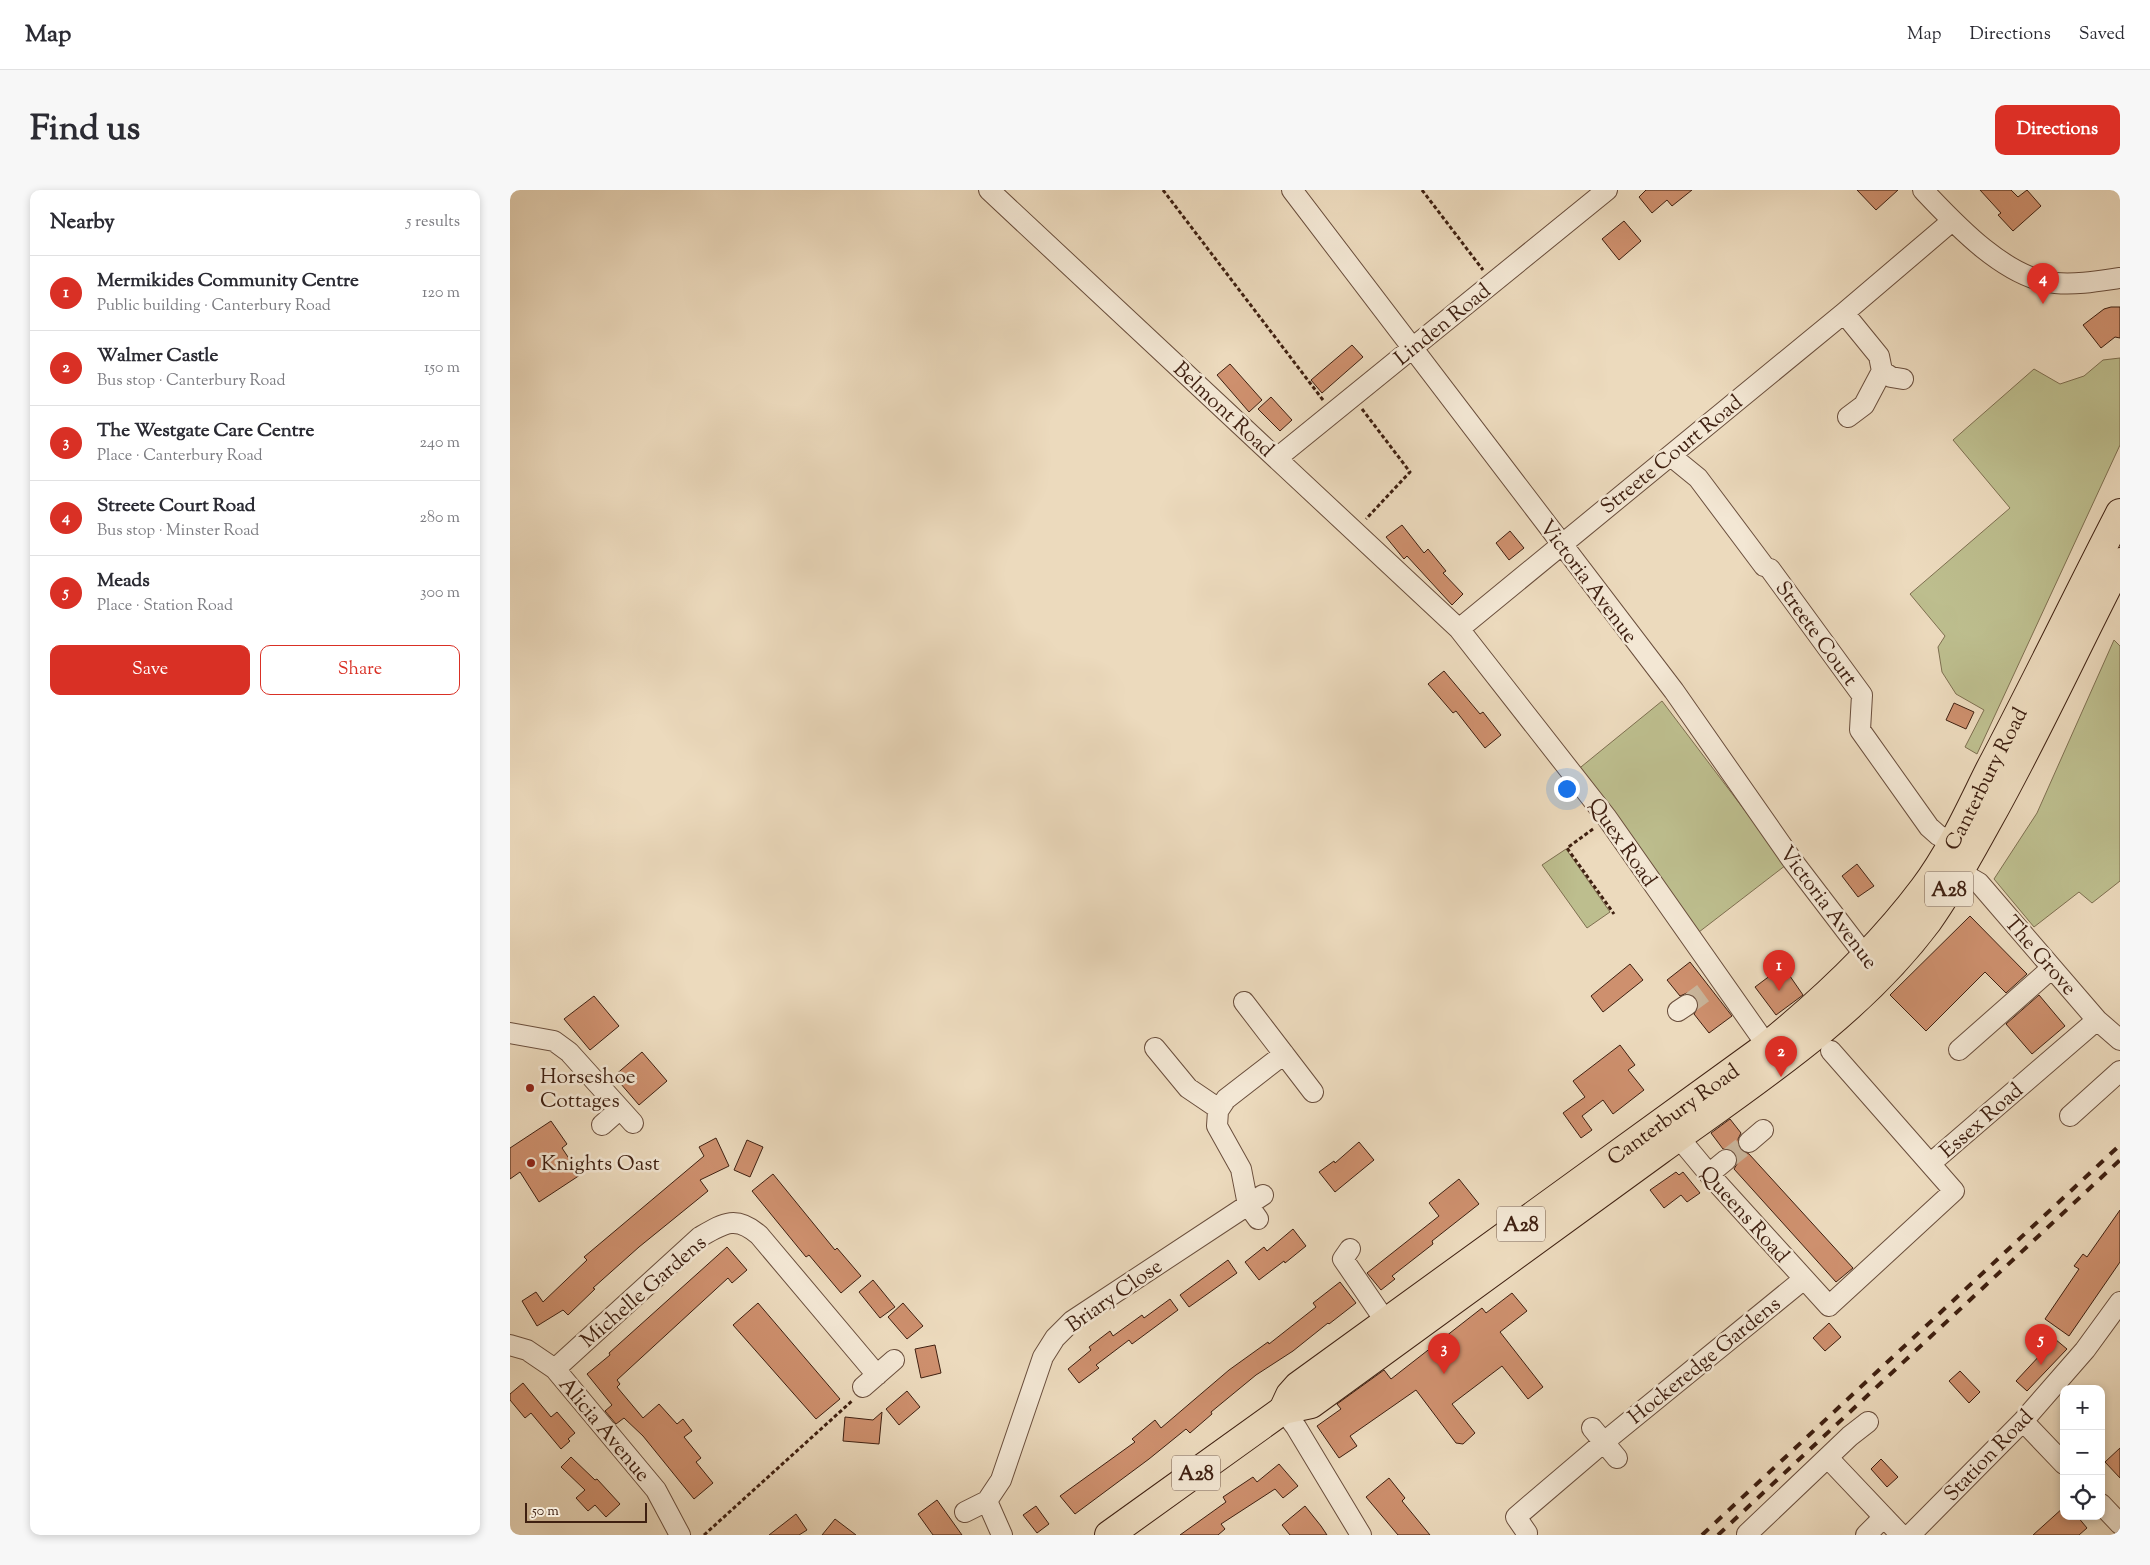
<!DOCTYPE html>
<html lang="en">
<head>
<meta charset="utf-8">
<style>
  body { margin:0; font-family:"Sorts Mill Goudy",serif; background:#f7f7f7; color:#2b2b33 }
  .controls { position:absolute; right:15px; bottom:15px; display:grid; overflow:hidden; border-radius:10px; box-shadow:0 2px 8px #0003 }
  .controls button { width:45px; height:45px; display:grid; place-items:center; padding:0; border:0; border-bottom:1px solid #e1e1e2; background:#fff; color:#2b2b33; font:25px sans-serif }
  .scale { position:absolute; left:15px; bottom:12px; width:122px; box-sizing:border-box; padding-left:5px; border:2px solid #3f2011; border-top:0; font-size:14px; line-height:18px; white-space:nowrap; color:#3f2011; -webkit-text-stroke:4px #f3e7d4; paint-order:stroke }
  .you { position:absolute; left:1056px; top:598px; width:18px; height:18px; margin:-12px; border:4px solid #fff; border-radius:50%; background:#1a73e8; box-shadow:0 0 0 8px #1a73e833 }
  .badge { display:grid; place-items:center; width:32px; height:32px; border-radius:50%; background:#d93025; color:#fff; font-size:16px; font-weight:700 }
  .pin { position:absolute; translate:-50% -41px; filter:drop-shadow(0 1px 2px #0008) }
  .pin::after { content:''; position:absolute; top:26px; width:18px; height:15px; background:inherit; clip-path:polygon(0 0,100% 0,50% 100%) }
  .list { margin:0; padding:0; list-style:none }
  h2 { display:flex; justify-content:space-between; align-items:center; height:65px; margin:0; padding:0 20px; font-size:21px }
  h2 small { font-size:16px; font-weight:400; color:#7c7c81 }
  .list li { display:grid; grid-template-columns:32px 1fr auto; gap:15px; align-items:center; box-sizing:border-box; height:75px; padding:0 20px; border-top:1px solid #e1e1e2 }
  .list b { display:block; font-size:19px; white-space:nowrap }
  .list p { margin:0; font-size:16px; white-space:nowrap; color:#7c7c81 }
  .list em { font-size:16px; font-style:normal; color:#7c7c81 }
  .actions { display:flex; gap:10px; padding:15px 20px }
  .actions a { flex:1; padding:11px 0; border:1px solid #d93025; border-radius:10px; text-align:center; font-size:18px; color:#d93025 }
  .actions .main { background:#d93025; color:#fff }
  .icon { flex:none; width:28px; height:28px; fill:none; stroke:currentColor; stroke-width:2; stroke-linecap:round; stroke-linejoin:round }
  .map { position:relative; flex:none; width:1610px; height:1345px; overflow:hidden; border-radius:10px }
  header { display:flex; align-items:center; gap:30px; box-sizing:border-box; height:70px; padding:0 25px; background:#fff; border-bottom:1px solid #e1e1e2 }
  header strong { font-size:24px }
  nav { display:flex; gap:28px; margin-inline-start:auto; font-size:18px }
  .intro { display:flex; align-items:center; justify-content:space-between; box-sizing:border-box; height:120px; padding:0 30px }
  h1 { margin:0; font-size:35px }
  .button { padding:12px 22px; border-radius:10px; background:#d93025; color:#fff; font-size:18px; font-weight:700 }
  main { display:flex; gap:30px; padding:0 30px }
  aside { flex:1; background:#fff; border-radius:10px; box-shadow:0 2px 8px #0003 }
  .map>svg:first-child { display:block }
  .green { fill:#bdbe8e; stroke:#7e6f50 }
  .building { fill:#ce906e; stroke:#3f2011 }
  .lines { fill:none; stroke-linecap:round; stroke-linejoin:round }
  .minor-tunnel { stroke:#c9b59b; stroke-width:20; stroke-dasharray:20 10; stroke-linecap:butt }
  .minor-casing { stroke:#6a4e3c; stroke-width:22 }
  .highway-casing { stroke:#3f2011; stroke-width:30 }
  .path { stroke:#3f2011; stroke-width:3; stroke-dasharray:4 2.5; stroke-linecap:butt }
  .minor { stroke:#f3e7d4; stroke-width:20 }
  .highway { stroke:#ecdabd; stroke-width:28 }
  .rail { stroke:#3f2011; stroke-width:4; stroke-dasharray:9 9; stroke-linecap:butt }
  .poi-dot { fill:#8f2418; stroke:#f3e7d4; stroke-width:2 }
  .labels { text-anchor:middle; stroke-width:5; stroke-linejoin:round; paint-order:stroke }
  .shield { fill:#f3e7d4; stroke:#755c4c; stroke-width:1 }
  .shield-label { font-size:20px; font-weight:bold; fill:#3f2011 }
  .street-label { font-size:21px; fill:#3f2011; stroke:#f3e7d4 }
  .poi-label { font-size:21px; fill:#3f2011; stroke:#f3e7d4; text-anchor:start }
</style>
</head>
<body>
<header>
<strong>Map</strong>
<nav><a>Map</a><a>Directions</a><a>Saved</a></nav>
</header>
<div class="intro"><h1>Find us</h1><a class="button">Directions</a></div>
<main>
<aside>
<h2>Nearby<small>5 results</small></h2>
<ul class="list">
<li><span class="badge">1</span><div><b>Mermikides Community Centre</b><p>Public building · Canterbury Road</p></div><em>120 m</em></li>
<li><span class="badge">2</span><div><b>Walmer Castle</b><p>Bus stop · Canterbury Road</p></div><em>150 m</em></li>
<li><span class="badge">3</span><div><b>The Westgate Care Centre</b><p>Place · Canterbury Road</p></div><em>240 m</em></li>
<li><span class="badge">4</span><div><b>Streete Court Road</b><p>Bus stop · Minster Road</p></div><em>280 m</em></li>
<li><span class="badge">5</span><div><b>Meads</b><p>Place · Station Road</p></div><em>300 m</em></li>
</ul>
<div class="actions"><a class="main">Save</a><a>Share</a></div>
</aside>
<div class="map">
<svg width="1610" height="1345" viewBox="0 0 1610 1345">
  <rect width="100%" height="100%" fill="#ecdabd"/>
  <filter id="stains"><feTurbulence type="fractalNoise" baseFrequency=".004" numOctaves="4"/><feColorMatrix values="0 0 0 0 .2 0 0 0 0 .09 0 0 0 0 .02 0 0 0 .5 -.17"/></filter>
  <radialGradient id="worn" r=".72"><stop offset=".6" stop-color="#630" stop-opacity="0"/><stop offset="1" stop-color="#630" stop-opacity=".3"/></radialGradient>
  <path class="green" d="M1610 168V255L1467 564 1455 557 1474 520 1446 504 1432 482 1428 457 1435 446 1400 404 1500 318 1443 250 1524 179 1550 194 1574 186 1593 170Z
    M1604 450 1610 456V691L1582 713 1569 702 1524 737 1484 689 1527 623Z
    M1152 511 1276 675 1189 742 1066 581Z
    M1056 659 1100 722 1077 738 1032 675Z"/>
  <path class="building" d="M1136 0H1182L1162 16 1157 10 1142 23 1129 7Z
    M1347 0H1388L1366 20Z
    M1470 0H1501L1508 7 1517 0 1531 16 1503 41 1488 25 1491 23Z
    M1114 31 1131 51 1109 70 1092 49Z
    M1601 117H1610V148L1605 147 1591 158 1573 135 1594 119Z
    M842 155 853 167 812 203 801 190Z
    M720 174 752 210 739 222 707 185Z
    M761 207 782 230 770 241 748 219Z
    M892 335 914 363 918 359 936 381 933 383 953 404 942 415 897 366 894 369 876 347Z
    M1000 341 1014 358 999 370 986 353Z
    M934 481 970 524 973 522 991 545 975 558 946 521 943 523 918 494Z
    M1444 513 1464 522 1456 539 1436 530Z
    M1347 674 1364 696 1348 707 1332 686Z
    M1460 726 1517 784 1496 803 1475 782 1416 841 1380 805Z
    M1180 772 1222 826 1199 843 1184 824 1189 815 1187 808 1177 803 1170 806 1157 790Z
    M1120 774 1133 790 1093 822 1081 806Z
    M1273 776 1293 805 1266 825 1245 797Z
    M1529 805 1555 836 1522 864 1496 834Z
    M84 806 109 836 80 860 54 829Z
    M1110 855 1125 875 1118 880 1134 900 1103 924 1093 910 1072 926 1082 940 1071 948 1053 923 1075 907 1063 891Z
    M132 862 157 891 129 915 104 886Z
    M1220 929 1231 943 1228 949 1230 959 1239 964 1343 1078 1326 1092 1224 979 1227 974 1225 963 1220 959H1213L1201 943Z
    M41 931 57 954 52 958 70 985 29 1012 10 982 0 989V958Z
    M206 948 219 976 190 990 198 1001 129 1057 83 1098 85 1099 58 1125 53 1120 27 1136 12 1111 26 1102 33 1112 77 1070 74 1067 194 966 189 957Z
    M237 950 253 957 240 987 224 980Z
    M849 952 864 970 825 1002 809 982 824 971 825 973Z
    M1166 982 1169 985 1173 982 1190 1003 1177 1012 1171 1005 1154 1018 1140 1000Z
    M263 984 325 1060 327 1058 351 1086 331 1103 299 1065 296 1067 242 1001Z
    M949 989 969 1014 922 1051 923 1054 882 1086 885 1089 871 1100 857 1083 929 1026 919 1013Z
    M1610 1020V1072L1559 1146 1535 1129 1569 1079 1564 1076 1573 1064 1577 1067Z
    M783 1039 796 1056 775 1073 774 1071 749 1090 735 1072 754 1057 757 1061Z
    M217 1057 237 1080 222 1093 218 1088 107 1190 110 1194 107 1197 133 1228 149 1214 167 1234 173 1229 182 1241 174 1247 191 1268 186 1272 203 1293 184 1309 133 1246 114 1228 106 1234 95 1221 102 1215 77 1184 100 1165 99 1163Z
    M718 1070 727 1083 679 1117 670 1105Z
    M363 1090 385 1117 370 1128 349 1102Z
    M830 1092 846 1113 819 1134 818 1133 783 1161 746 1185 701 1222 702 1224 680 1243 676 1239 639 1269 565 1324 550 1306 625 1252 622 1249 645 1230 651 1238 719 1180 758 1152 759 1154 806 1117 803 1113Z
    M1002 1103 1017 1121 990 1142 1033 1197 1018 1209 992 1176 942 1214 965 1243 953 1254 946 1253 906 1200 840 1246 847 1256 829 1268 807 1236 831 1219 827 1214 874 1180 881 1189 972 1118 976 1123Z
    M660 1109 668 1120 622 1154 619 1150 586 1175 589 1178 569 1193 558 1179 581 1160 579 1157 600 1141 603 1146 632 1125 634 1128Z
    M248 1113 330 1209 306 1229 223 1135Z
    M393 1113 413 1136 397 1149 378 1127Z
    M1319 1133 1331 1147 1315 1161 1303 1148Z
    M1545 1149 1557 1159 1517 1201 1506 1191Z
    M425 1155 431 1183 411 1188 405 1159Z
    M1450 1181 1470 1202 1459 1213 1439 1191Z
    M13 1193 41 1227 47 1222 65 1243 58 1249 60 1251 51 1259 21 1223 15 1228 0 1210V1204Z
    M397 1201 410 1217 389 1235 376 1219Z
    M372 1222 369 1254 333 1251 335 1227 363 1230Z
    M1610 1258V1288L1595 1272Z
    M61 1267 85 1290 87 1289 110 1314 96 1327 85 1315 78 1321 66 1308 75 1300 51 1277Z
    M1371 1269 1388 1287 1377 1297 1361 1279Z
    M769 1274 788 1296 773 1308 765 1299 711 1334 715 1339 708 1345H670L716 1312 713 1307 743 1287 747 1292Z
    M879 1288 895 1308 892 1311 920 1345H888L856 1307Z
    M427 1310 452 1345H423L408 1324Z
    M526 1316 539 1334 527 1343 513 1325Z
    M795 1316 811 1336 817 1345H780L772 1335Z
    M1554 1317V1326H1567L1577 1338 1569 1345H1523Z
    M286 1324 297 1340 289 1345H259Z
    M325 1329 346 1345H312Z"/>
  <g class="lines">
    <path class="minor-tunnel" d="M1177 815 1200 798
      M1216 970 1239 952"/>
    <defs>
      <path id="minor" d="M479 0 949 439 1097 628 1265 867
        M782 0 1164 501 1282 670 1363 776
        M1413 0C1445 34 1496 89 1545 93 1567 95 1589 91 1610 88
        M1334 123 1369 166 1372 181 1354 215 1338 227
        M1372 181 1381 187 1393 189
        M1161 266 1188 288 1254 376
        M767 268 1097 0
        M1260 379 1352 505 1350 540 1419 637 1428 645 1442 653 1450 682 1469 693 1587 830 1610 850
        M949 439 1334 123 1442 31
        M734 812 803 902
        M1168 821 1177 815
        M0 843 44 851 59 862 123 933
        M645 858 678 898 709 919
        M1449 860 1542 778
        M1560 926 1610 881
        M92 935 110 919
        M1160 937 1199 984 1319 1116 1444 1001 1321 861
        M1239 952 1253 940
        M1421 973 1587 830
        M1199 984 1216 970
        M748 1029 738 1015 731 979 707 936 708 921 716 909 774 864
        M840 1059 833 1069 876 1132
        M0 1155 17 1160 45 1179 146 1300 170 1345
        M45 1179 190 1047C214 1033 226 1025 249 1045L367 1185
        M353 1197 384 1170
        M773 1220 786 1237 851 1345
        M1513 1231 1554 1274
        M1082 1238 1107 1268
        M1318 1268 1391 1345
        M1591 1314 1610 1334
        M455 1322 477 1311
        M1017 1343 1006 1327 1094 1252 1294 1089
        M1237 1344 1340 1246 1358 1232
        M492 1345 477 1311 491 1290 533 1167 545 1148 562 1131 753 1005
        M1356 1345 1373 1328
        M1400 1345 1513 1231 1575 1160 1610 1112"/>
      <g id="highway">
        <path d="M773 1220 801 1214C917 1130 1033 1045 1150 960 1244 892 1347 826 1418 731 1441 699 1460 663 1479 629 1526 545 1566 457 1610 372"/>
        <path id="s1" d="M599 1345 773 1220 780 1205 788 1196 1257 856C1315 809 1369 758 1414 698 1441 662 1460 619 1480 579 1525 494 1566 408 1610 323"/>
      </g>
    </defs>
    <use href="#minor" class="minor-casing"/>
    <use href="#highway" class="highway-casing"/>
    <path class="path" d="M653 0 813 210
      M912 0 973 80
      M852 219 900 282 856 329
      M1083 639 1057 658 1104 724
      M194 1345 343 1210"/>
    <use href="#minor" class="minor"/>
    <use href="#highway" class="highway"/>
    <path class="rail" d="M1192 1345 1610 955
      M1208 1345 1610 970"/>
  </g>
  <g class="poi-dot">
    <circle cx="20" cy="898" r="5"/>
    <circle cx="21" cy="973" r="5"/>
  </g>
  <g class="labels">
    <g class="shield">
      <rect x="1415" y="681.5" width="48" height="35" rx="4"/>
      <rect x="987" y="1016.5" width="48" height="35" rx="4"/>
      <rect x="662" y="1265.5" width="48" height="35" rx="4"/>
    </g>
    <g class="shield-label">
      <text x="1439" y="706">A28</text>
      <text x="1011" y="1041">A28</text>
      <text x="686" y="1290">A28</text>
    </g>
    <g class="street-label">
      <text transform="translate(932 134) rotate(-39)" y="7">Linden Road</text>
      <text transform="translate(714 219) rotate(43)" y="7">Belmont Road</text>
      <text transform="translate(1161 264) rotate(-39)" y="7">Streete Court Road</text>
      <text transform="translate(1079 391) rotate(53)" y="7">Victoria Avenue</text>
      <text transform="translate(1307 443) rotate(54)" y="7">Streete Court</text>
      <text dy="7" stroke="none"><textPath href="#s1" startOffset="1171">Canterbury Road</textPath></text>
      <text transform="translate(1113 652) rotate(55)" y="7">Quex Road</text>
      <text transform="translate(1319 717) rotate(53)" y="7">Victoria Avenue</text>
      <text transform="translate(1531 765) rotate(49)" y="7">The Grove</text>
      <text dy="7" stroke="none"><textPath href="#s1" startOffset="706">Canterbury Road</textPath></text>
      <text transform="translate(1471 930) rotate(-41)" y="7">Essex Road</text>
      <text transform="translate(1235 1024) rotate(48)" y="7">Queens Road</text>
      <text transform="translate(133 1101) rotate(-41)" y="7">Michelle Gardens</text>
      <text transform="translate(604 1105) rotate(-35)" y="7">Briary Close</text>
      <text transform="translate(1194 1170) rotate(-39)" y="7">Hockeredge Gardens</text>
      <text transform="translate(95 1239) rotate(50)" y="7">Alicia Avenue</text>
      <text transform="translate(1478 1265) rotate(-46)" y="7">Station Road</text>
    </g>
    <g class="poi-label">
      <text x="30" y="893">Horseshoe<tspan x="30" dy="24">Cottages</tspan></text>
      <text x="31" y="980">Knights Oast</text>
    </g>
  </g>
  <rect width="100%" height="100%" filter="url(#stains)"/>
  <rect width="100%" height="100%" fill="url(#worn)"/>
</svg>
<div class="controls">
<button>+</button>
<button>−</button>
<button><svg class="icon" aria-label="locate" viewBox="0 0 24 24"><circle cx="12" cy="12" r="6"/><path d="M12 2v4M12 18v4M2 12h4M18 12h4"/></svg></button>
</div>
<div class="scale">50 m</div>
<div class="you"></div>
<div class="pin badge" style="left:1269px;top:801px">1</div>
<div class="pin badge" style="left:1271px;top:887px">2</div>
<div class="pin badge" style="left:934px;top:1184px">3</div>
<div class="pin badge" style="left:1533px;top:114px">4</div>
<div class="pin badge" style="left:1531px;top:1175px">5</div>
</div>
</main>
</body>
</html>
